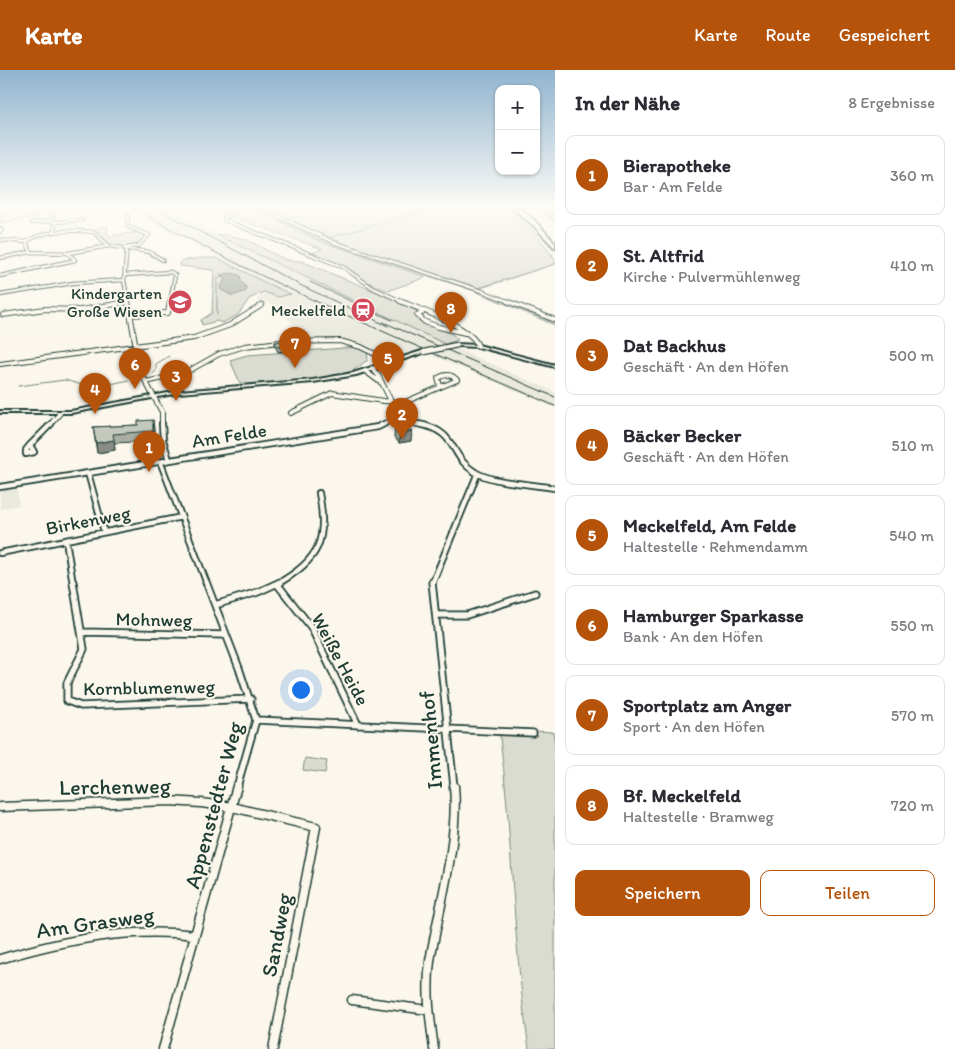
<!DOCTYPE html>
<html lang="de">
<head>
<meta charset="utf-8">
<style>
  body { margin:0; font-family:Itim,sans-serif; background:#f7f7f7; color:#2b2b33 }
  .controls { position:absolute; right:15px; top:15px; display:grid; overflow:hidden; border-radius:10px; box-shadow:0 1px 4px #0004 }
  .controls button { width:45px; height:45px; display:grid; place-items:center; padding:0; border:0; border-bottom:1px solid #e1e1e2; background:#fff; color:#2b2b33; font:25px sans-serif }
  .you { position:absolute; left:300px; top:619px; width:18px; height:18px; margin:-12px; border:4px solid #fff; border-radius:50%; background:#1a73e8; box-shadow:0 0 0 8px #1a73e833 }
  .badge { display:grid; place-items:center; width:32px; height:32px; border-radius:50%; background:#b45309; color:#fff; font-size:16px; font-weight:700 }
  .pin { position:absolute; translate:-50% -41px; filter:drop-shadow(0 1px 2px #0008) }
  .pin::after { content:''; position:absolute; top:26px; width:18px; height:15px; background:inherit; clip-path:polygon(0 0,100% 0,50% 100%) }
  .list { margin:0; padding:0; list-style:none }
  h2 { display:flex; justify-content:space-between; align-items:center; height:65px; margin:0; padding:0 20px; font-size:21px }
  h2 small { font-size:16px; font-weight:400; color:#7c7c81 }
  .list li { display:grid; grid-template-columns:32px 1fr auto; gap:15px; align-items:center; box-sizing:border-box; height:80px; margin:0 10px 10px; padding:0 10px; border:1px solid #e1e1e2; border-radius:10px }
  .list b { display:block; font-size:19px; white-space:nowrap }
  .list p { margin:0; font-size:16px; white-space:nowrap; color:#7c7c81 }
  .list em { font-size:16px; font-style:normal; color:#7c7c81 }
  .actions { display:flex; gap:10px; padding:15px 20px }
  .actions a { flex:1; padding:11px 0; border:1px solid #b45309; border-radius:10px; text-align:center; font-size:18px; color:#b45309 }
  .actions .main { background:#b45309; color:#fff }
  .map { position:relative; flex:none; width:555px; height:979px; overflow:hidden }
  header { display:flex; align-items:center; gap:30px; box-sizing:border-box; height:70px; padding:0 25px; background:#b45309; color:#fff }
  header strong { font-size:24px }
  nav { display:flex; gap:28px; margin-inline-start:auto; font-size:18px }
  main { display:flex }
  aside { flex:1; background:#fff }
  .map>svg:first-child { display:block }
  .built { fill:#eae9de }
  .green { fill:#dbdcd1; stroke:#7d8c82 }
  .water { fill:#adb4aa; stroke:#74847b }
  .lines { fill:none; stroke-linecap:round; stroke-linejoin:round }
  .stream { stroke:#74847b; stroke-width:1 }
  .canal { fill:#adb4aa; fill-rule:evenodd }
  .minor-far4-casing { stroke:#1f3d34; stroke-width:4.5 }
  .minor-far3-casing { stroke:#1f3d34; stroke-width:6 }
  .minor-far2-casing { stroke:#1f3d34; stroke-width:8 }
  .minor-far1-casing { stroke:#1f3d34; stroke-width:9 }
  .minor-casing { stroke:#1f3d34; stroke-width:11 }
  .tertiary-casing { stroke:#1f3d34; stroke-width:4 }
  .motorway-casing { stroke:#1f3d34; stroke-width:4 }
  .minor-far4 { stroke:#fbf7ec; stroke-width:2.5 }
  .minor-far3 { stroke:#fbf7ec; stroke-width:4 }
  .minor-far2 { stroke:#fbf7ec; stroke-width:4.5 }
  .minor-far1 { stroke:#fbf7ec; stroke-width:5.5 }
  .minor { stroke:#fbf7ec; stroke-width:8 }
  .tertiary { fill:#fbf7ec; fill-rule:evenodd }
  .motorway { fill:#fbf7ec; fill-rule:evenodd }
  .rail { stroke:#1f3d34; stroke-width:1 }
  .tertiary-bridge-casing { stroke:#1f3d34; stroke-width:7; stroke-linecap:butt }
  .tertiary-bridge { stroke:#fbf7ec; stroke-width:4.5 }
  .wall { fill:#a9ada3; stroke:#1f3d34 }
  .shaded-wall { fill:#898d85; stroke:#1f3d34 }
  .building { fill:#c4c9be; stroke:#1f3d34 }
  .labels { text-anchor:middle; stroke-width:4; stroke-linejoin:round; paint-order:stroke }
  .far-poi-label { font-size:16px; fill:#1f3d34; stroke:#fbf7ec; text-anchor:end }
  .street-label { font-size:19px; fill:#1f3d34; stroke:#fbf7ec }
  .near-street-label { font-size:22px; fill:#1f3d34; stroke:#fbf7ec }
</style>
</head>
<body>
<header>
<strong>Karte</strong>
<nav><a>Karte</a><a>Route</a><a>Gespeichert</a></nav>
</header>
<main>
<div class="map">
<svg width="555" height="979" viewBox="0 0 555 979">
  <rect width="100%" height="100%" fill="#fbf7ec"/>
  <filter id="ink" filterUnits="userSpaceOnUse"><feTurbulence type="fractalNoise" baseFrequency=".02" numOctaves="2"/><feDisplacementMap in="SourceGraphic" scale="10" xChannelSelector="R" yChannelSelector="G"/><feConvolveMatrix kernelMatrix="1 2 1 2 8 2 1 2 1" color-interpolation-filters="sRGB"/></filter>
  <g filter="url(#ink)">
    <path class="built" d="M123 136H162L291 202 445 274 385 289 358 274 347 271 309 269 293 253 267 232 258 231 257 229 267 223 278 227 292 223 265 212Z
      M455 278 555 322V338L431 285Z
      M17 418 19 435 0 439V421Z"/>
    <path class="green" d="M44 136H100L99 141 56 143 0 153V144Z
      M202 136H250L317 170 426 207 388 221 371 214 313 183 322 179Z
      M260 136H505C526 151 541 169 555 190V194L478 218 351 177Z
      M99 157H108L107 162 109 166 140 162 147 167C136 176 126 181 112 175 107 173 109 171 103 169L104 167 100 166 102 164 97 160Z
      M217 165H229L247 170 286 190 301 191 379 223 415 240 418 242 414 245C424 258 450 257 458 270L445 274Z
      M201 188H217L264 212 291 224 278 227 264 222 259 224 249 229 238 245 222 253 217 251 202 255 201 250 212 243 214 200 180 196 181 191Z
      M359 277 367 281 368 290C362 293 357 299 352 301 322 313 274 312 241 315L230 290 247 285Z
      M499 659 553 662 555 675V979H529C512 873 513 765 499 659Z
      M305 688 327 691 325 703 303 700Z"/>
    <path class="water" d="M230 203 240 205 241 211 246 217V221L232 226 220 219 225 209 220 205Z"/>
    <g class="lines">
      <path class="stream" d="M328 168 442 136
        M553 183 552 185 555 189
        M481 218 555 194
        M217 245V209L223 206
        M153 304 156 301V294L169 286
        M18 316 65 310 92 318 129 310"/>
      <path class="canal" d="M250 136H255L325 171 475 219 555 253V256L473 221 323 173Z"/>
      <defs>
        <path id="minor-far4" d="M256 136 333 172 482 221 510 232
          M537 136 555 149
          M229 146 224 147V150L343 197 373 218 403 232
          M56 152 82 150
          M32 153 51 151
          M0 159 2 160 0 162
          M53 163 56 152 51 151 54 143
          M0 170 26 172
          M31 182 26 172C45 159 72 160 94 162L109 176
          M0 188 31 182 68 183 109 176 149 182 163 190
          M125 205 171 202 175 205 170 232
          M0 206 75 190 68 183
          M0 225 73 213 124 210
          M128 232 124 210 127 178 138 176 149 165 128 157V146"/>
        <path id="minor-far3" d="M128 231 140 301 162 342V355
          M400 231C419 239 472 257 478 276
          M507 231 555 250
          M422 243 417 245 425 252 439 257 465 263
          M3 245 45 239 81 240 127 232
          M130 245 168 243 170 231
          M0 294 194 268 230 255 262 235
          M372 298 378 305 395 339 390 351 381 355
          M365 301 380 312
          M146 312 185 303 219 284 245 276 280 272 340 271 361 277 377 285
          M291 343 332 323 383 331 405 332 457 310C452 304 445 304 438 308L440 316
          M390 351 424 355
          M50 355 60 343"/>
        <path id="minor-far2" d="M162 354 163 370 169 390
          M418 354C459 361 448 386 475 402 492 413 534 414 555 418
          M30 375 34 382 26 384V380Z
          M30 375 51 354
          M160 391 207 514
          M88 403 104 462
          M0 417 378 357 384 354
          M66 470 73 514
          M0 483 182 447
          M277 514C320 490 328 469 319 423
          M432 514 477 405"/>
        <path id="minor-far1" d="M73 512 84 579 67 613V631L81 636 251 629
          M206 512 239 598 256 650 237 717
          M432 512 454 717
          M278 515 311 557 358 655
          M215 535 258 522 280 512
          M437 545H467L535 523
          M83 562 225 565
          M256 650 533 663"/>
        <path id="minor" d="M0 737 169 731 201 733 232 737 316 757 273 979
          M0 889C64 870 129 857 195 865
          M352 930 428 940
          M163 979 237 716
          M434 979C430 950 426 921 430 891 439 837 459 770 454 716"/>
        <path id="tertiary" d="M455 274 478 275 555 295V297L478 277 457 276 455 275Z
          M422 281 426 282 356 305 313 312 179 323 71 343H0V341H71L179 321 313 310 353 303Z"/>
        <path id="motorway" d="M510 136C524 136 545 162 555 173V178L533 155Z"/>
      </defs>
      <use href="#minor-far4" class="minor-far4-casing"/>
      <use href="#minor-far3" class="minor-far3-casing"/>
      <use href="#minor-far2" class="minor-far2-casing"/>
      <use href="#minor-far1" class="minor-far1-casing"/>
      <use href="#minor" class="minor-casing"/>
      <use href="#tertiary" class="tertiary-casing"/>
      <use href="#motorway" class="motorway-casing"/>
      <use href="#minor-far4" class="minor-far4"/>
      <use href="#minor-far3" class="minor-far3"/>
      <use href="#minor-far2" class="minor-far2"/>
      <use href="#minor-far1" class="minor-far1"/>
      <use href="#minor" class="minor"/>
      <use href="#tertiary" class="tertiary"/>
      <use href="#motorway" class="motorway"/>
      <path class="rail" d="M130 136C266 215 411 273 555 336
        M152 136 300 215 388 256
        M310 212 392 250
        M383 252 555 327"/>
      <defs>
        <path id="tertiary-bridge" d="M424 282 457 275"/>
      </defs>
      <use href="#tertiary-bridge" class="tertiary-bridge-casing"/>
      <use href="#tertiary-bridge" class="tertiary-bridge"/>
    </g>
    <path class="wall" d="M275 272 286 276V281L278 282 275 276Z
      M153 350 155 371 114 373 115 380 97 383 93 357 138 355Z
      M395 357 411 371 399 373 394 367Z"/>
    <path class="shaded-wall" d="M153 350 154 360 155 371 153 361Z
      M412 361 411 371 399 373 400 363Z
      M114 370 115 380 97 383 96 373Z"/>
    <path class="building" d="M284 271 286 276 278 277 275 272Z
      M153 350V361L113 364 114 370 96 373 93 357 138 355V351Z
      M407 355 412 361 400 363 395 357Z"/>
  </g>
  <linearGradient id="sky" x2="0" y2="1"><stop stop-color="#90b4cf"/><stop offset="0.5" stop-color="#fdfbf6"/><stop offset="1" stop-color="#fdfbf6" stop-opacity="0"/></linearGradient>
  <rect width="555" height="273" fill="url(#sky)"/>
  <defs>
    <symbol id="school-disc" viewBox="-11 -11 22 22"><circle r="9.5" fill="#d1495b" stroke="#fbf7ec"/><path d="M0-5L7-2L0 1L-7-2ZM-4 1L0 2.5L4 1V4Q0 6-4 4Z" fill="#fff"/></symbol>
    <symbol id="station-disc" viewBox="-11 -11 22 22"><circle r="9.5" fill="#d1495b" stroke="#fbf7ec"/><path d="M-3-6H3Q5-6 5-4V2Q5 4 3 4L4.5 6H3L1.5 4h-3L-3 6H-4.5L-3 4Q-5 4-5 2V-4Q-5-6-3-6ZM-3.5-4v3h7v-3ZM-3.5 1v1.5H-2V1ZM2 1v1.5H3.5V1Z" fill="#fff"/></symbol>
  </defs>
  <g fill-rule="evenodd">
    <use href="#school-disc" x="166" y="218" width="28" height="28"/>
    <use href="#station-disc" x="349" y="226" width="28" height="28"/>
  </g>
  <g class="labels">
    <g class="far-poi-label">
      <text x="162" y="229">Kindergarten<tspan x="162" dy="18">Große Wiesen</tspan></text>
      <text x="346" y="246">Meckelfeld</text>
    </g>
    <g class="street-label">
      <text transform="translate(229 365) rotate(-9)" y="7">Am Felde</text>
      <text transform="translate(88 450) rotate(-11)" y="7">Birkenweg</text>
      <text transform="translate(154 549) rotate(1)" y="7">Mohnweg</text>
      <text transform="translate(341 589) rotate(62)" y="7">Weiße Heide</text>
      <text transform="translate(149 617) rotate(-1)" y="7">Kornblumenweg</text>
    </g>
    <g class="near-street-label">
      <text transform="translate(430 670) rotate(-95)" y="8">Immenhof</text>
      <text transform="translate(115 716) rotate(-1)" y="8">Lerchenweg</text>
      <text transform="translate(213 735) rotate(-75)" y="8">Appenstedter Weg</text>
      <text transform="translate(95 852) rotate(-8)" y="8">Am Grasweg</text>
      <text transform="translate(276 865) rotate(-79)" y="8">Sandweg</text>
    </g>
  </g>
</svg>
<div class="controls">
<button>+</button>
<button>−</button>
</div>
<div class="you"></div>
<div class="pin badge" style="left:149px;top:402px">1</div>
<div class="pin badge" style="left:402px;top:369px">2</div>
<div class="pin badge" style="left:176px;top:331px">3</div>
<div class="pin badge" style="left:95px;top:344px">4</div>
<div class="pin badge" style="left:388px;top:313px">5</div>
<div class="pin badge" style="left:135px;top:319px">6</div>
<div class="pin badge" style="left:295px;top:298px">7</div>
<div class="pin badge" style="left:451px;top:263px">8</div>
</div>
<aside>
<h2>In der Nähe<small>8 Ergebnisse</small></h2>
<ul class="list">
<li><span class="badge">1</span><div><b>Bierapotheke</b><p>Bar · Am Felde</p></div><em>360 m</em></li>
<li><span class="badge">2</span><div><b>St. Altfrid</b><p>Kirche · Pulvermühlenweg</p></div><em>410 m</em></li>
<li><span class="badge">3</span><div><b>Dat Backhus</b><p>Geschäft · An den Höfen</p></div><em>500 m</em></li>
<li><span class="badge">4</span><div><b>Bäcker Becker</b><p>Geschäft · An den Höfen</p></div><em>510 m</em></li>
<li><span class="badge">5</span><div><b>Meckelfeld, Am Felde</b><p>Haltestelle · Rehmendamm</p></div><em>540 m</em></li>
<li><span class="badge">6</span><div><b>Hamburger Sparkasse</b><p>Bank · An den Höfen</p></div><em>550 m</em></li>
<li><span class="badge">7</span><div><b>Sportplatz am Anger</b><p>Sport · An den Höfen</p></div><em>570 m</em></li>
<li><span class="badge">8</span><div><b>Bf. Meckelfeld</b><p>Haltestelle · Bramweg</p></div><em>720 m</em></li>
</ul>
<div class="actions"><a class="main">Speichern</a><a>Teilen</a></div>
</aside>
</main>
</body>
</html>
